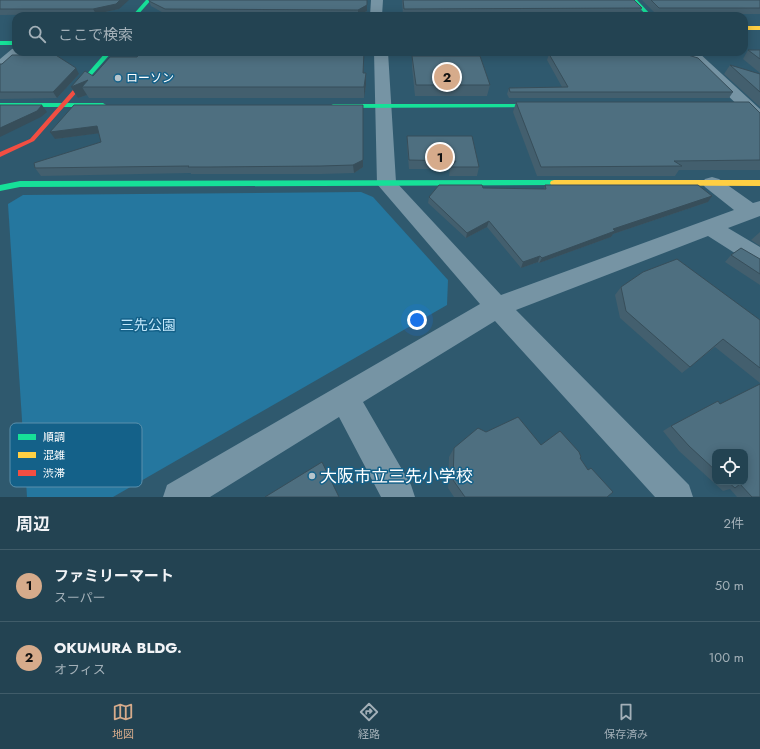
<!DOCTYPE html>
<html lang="ja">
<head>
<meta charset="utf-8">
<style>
  body { margin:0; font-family:Jost,"Noto Sans JP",sans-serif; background:#2b4a59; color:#f1f3f6 }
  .controls { position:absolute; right:12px; bottom:12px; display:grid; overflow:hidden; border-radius:8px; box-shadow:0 2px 10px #0003 }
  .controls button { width:36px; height:36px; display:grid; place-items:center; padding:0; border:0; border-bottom:1px solid #405c69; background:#234352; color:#f1f3f6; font:20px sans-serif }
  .you { position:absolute; left:417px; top:320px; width:14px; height:14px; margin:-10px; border:3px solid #fff; border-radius:50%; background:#1a73e8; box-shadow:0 0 0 6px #1a73e833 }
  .badge { display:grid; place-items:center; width:26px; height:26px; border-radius:50%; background:#d6ab8b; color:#111; font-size:13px; font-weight:700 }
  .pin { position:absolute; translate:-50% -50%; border:2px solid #fff; box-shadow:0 1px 4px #0006 }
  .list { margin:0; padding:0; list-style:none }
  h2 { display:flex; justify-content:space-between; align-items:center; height:52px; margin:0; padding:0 16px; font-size:17px }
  h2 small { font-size:13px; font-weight:400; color:#a3b0b8 }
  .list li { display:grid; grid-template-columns:26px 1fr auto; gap:12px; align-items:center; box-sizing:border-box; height:72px; padding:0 16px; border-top:1px solid #405c69 }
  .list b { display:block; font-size:15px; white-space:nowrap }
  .list p { margin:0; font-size:13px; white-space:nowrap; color:#a3b0b8 }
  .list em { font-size:13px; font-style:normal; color:#a3b0b8 }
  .icon { flex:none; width:22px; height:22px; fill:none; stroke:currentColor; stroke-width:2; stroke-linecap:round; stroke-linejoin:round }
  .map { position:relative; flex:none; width:760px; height:497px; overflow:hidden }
  .search { position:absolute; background:#234352; box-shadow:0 2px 10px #0003; left:12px; right:12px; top:12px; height:44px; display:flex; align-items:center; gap:10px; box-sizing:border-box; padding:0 14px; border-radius:12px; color:#a3b0b8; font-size:15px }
  .sheet { height:196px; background:#234352 }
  nav { display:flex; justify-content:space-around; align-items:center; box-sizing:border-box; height:56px; border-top:1px solid #405c69; background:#234352; font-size:11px; color:#a3b0b8 }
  nav a { display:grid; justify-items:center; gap:2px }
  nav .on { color:#d6ab8b }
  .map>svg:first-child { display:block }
  .green { fill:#25779f }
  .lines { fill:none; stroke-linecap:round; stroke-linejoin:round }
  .street { fill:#7694a4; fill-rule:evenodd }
  .fast { fill:#16e098; fill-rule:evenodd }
  .slow { fill:#ffcf43; fill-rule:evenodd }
  .jam { fill:#f24e42; fill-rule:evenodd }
  .wall { fill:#435f6e; fill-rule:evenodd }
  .shaded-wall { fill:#374e5a }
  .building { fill:#4e6f80; stroke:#374e5a }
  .poi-dot { fill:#b6c5cc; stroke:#146189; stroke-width:1.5 }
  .labels { text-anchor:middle; stroke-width:3; stroke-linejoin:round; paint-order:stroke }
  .far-poi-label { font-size:12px; fill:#fff; stroke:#146189; text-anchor:start }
  .park-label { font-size:14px; fill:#c2e8fb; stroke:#146189 }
  .near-poi-label { font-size:17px; fill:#fff; stroke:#146189; text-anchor:start }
  .key { fill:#146189; stroke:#5a90ac; stroke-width:1 }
  .key-label { font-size:11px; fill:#fff }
</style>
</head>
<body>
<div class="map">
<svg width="760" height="497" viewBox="0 0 760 497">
  <rect width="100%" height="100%" fill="#2f596e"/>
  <path class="green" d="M361 192 373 197 448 280 447 305 113 497H27L8 204 23 195Z"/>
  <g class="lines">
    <path class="street" d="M371 0H383L382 16H370Z
      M16 48V52H24L5 69 0 70V59L12 49Z
      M374 52H388L396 182 501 295 734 210 705 187 702 183 705 179 712 177 719 179 753 203 760 201V216L728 228 760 247V267L752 264 708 236 516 310 689 485 693 497H655L495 321 363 402 411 485 415 497H381L339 417 210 497H163L167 485 480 304 377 184Z
      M683 52H698L760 109V123L754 121Z"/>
    <path class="fast" d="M146 0H151L137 16H132Z
      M632 0H637L652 16H647Z
      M0 41H16V45H0Z
      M106 52H112L77 92H73V90Z
      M0 103H103L106 105 103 107H0Z
      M545 104 547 105V107L333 108 330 106 333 104Z
      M554 180 557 181 558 183 557 185 20 187 0 191V185L20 181Z"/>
    <path class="slow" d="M744 26H760V30H744Z
      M554 180H760V186L551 185 550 183 551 181Z"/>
    <path class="jam" d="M73 90 78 91 34 141 0 157V152L30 139Z"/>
  </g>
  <path class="wall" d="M0 0 119 9 96 14 0 15Z
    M367 0V11L358 15H167L151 6 149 1Z
    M402 0H634L642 8 639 14 403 15Z
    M642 0H760V14H656Z
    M748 50H760V73L743 59Z
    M570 52 733 92 729 98H509L507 94 509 88 562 87 547 60 549 54H569Z
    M412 56 490 85 487 96H415L412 67Z
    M364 63V73L366 85 364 98H89L87 95 78 98 71 87 93 76Z
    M0 64 79 74 57 98 0 99Z
    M730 65 760 74V107L724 74Z
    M516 102 760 113V170H679L675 176H537L513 112Z
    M74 105 363 167 354 173 322 174H191V173L41 176 35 168 101 142 99 133 55 139Z
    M407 136 479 167 477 176H449L450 169H409L407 145Z
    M545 185 708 202 613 234 611 237 539 263 538 262 521 268 487 227 466 238 428 203 429 197 483 188 544 189Z
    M760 232V246L751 240Z
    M731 255 760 259V285L725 262Z
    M621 287 760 320V383L715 347 682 373 620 318 615 295Z
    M720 404 760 497H737L730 489 723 491 679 451 663 431 671 426ZM715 452 745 482H715Z
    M486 432 541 445 580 458 607 497H454L448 488 449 457 454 448Z"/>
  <path class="shaded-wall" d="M120 0H129L119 9 96 14 93 9Z
    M367 0V11L358 15V10Z
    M364 52V63L363 85V73Z
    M76 68 79 74 57 98 53 92Z
    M366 73V85L364 98V87Z
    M88 80 82 87 87 95 78 98 71 87Z
    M42 105 47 112 41 117 0 137V128Z
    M363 105V167L354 173 353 165Z
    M97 126 101 133 55 139 50 132Z
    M712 196 708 202 613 234 611 237 539 263 542 258 613 229Z
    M489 221 487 227 466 238 467 233Z
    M540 256 538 262 521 268 523 262Z"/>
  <path class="building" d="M0 0H120L116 4 93 9H0Z
    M149 0H367V5L358 10 165 9 149 1Z
    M403 0H634L642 8 404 9Z
    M651 0H760V8H659Z
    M748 50H760V59Z
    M51 52 76 68 53 92H0V64H2L12 55H48Z
    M141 52H364L363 73H366L364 87H82L88 80 71 87 85 71 93 76 110 57H137Z
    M570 52H678L698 58 733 92H510L509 88 568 87 549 54H571Z
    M412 56H480L490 85H416Z
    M730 65 760 74V92Z
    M516 102H749L760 113V160L674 161 682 166 541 167Z
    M0 105H42L37 111 0 128Z
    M74 105H363V160L353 165 321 166 209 167H188L189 166 35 168 34 163 101 142 97 126 50 132Z
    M407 136H472L479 167H451L456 161 409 160Z
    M439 185H482L483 188 546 189 545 185H698L712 196 613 229 615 231 542 258 540 256 523 262 489 221 467 233 429 197Z
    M741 248 760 259V274L731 255Z
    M677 259 760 320V368L723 339 690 367 626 311 621 287 643 272Z
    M760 384V497H752L740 484 735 488 728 482H745V452H715V470L689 446 671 426 718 401 720 404Z
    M518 417 541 445 560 431 579 452 581 457 580 458 588 470 591 468 613 492 607 497H465L453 480 454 448 478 428 486 432Z
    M322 462 339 497H265Z"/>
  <g class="poi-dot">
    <circle cx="118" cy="78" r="4"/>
    <circle cx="312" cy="476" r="4"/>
  </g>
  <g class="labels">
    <g class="far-poi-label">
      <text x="126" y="82">ローソン</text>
    </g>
    <g class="park-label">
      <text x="148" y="330">三先公園</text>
    </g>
    <g class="near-poi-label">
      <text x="320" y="482">大阪市立三先小学校</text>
    </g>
  </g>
  <rect x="10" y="423" width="132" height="64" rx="6" class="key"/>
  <rect x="18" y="434" width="18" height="6" fill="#16e098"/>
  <rect x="18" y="452" width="18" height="6" fill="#ffcf43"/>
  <rect x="18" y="470" width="18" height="6" fill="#f24e42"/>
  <g class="key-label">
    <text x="43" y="441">順調</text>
    <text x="43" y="459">混雑</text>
    <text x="43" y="477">渋滞</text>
  </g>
</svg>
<div class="controls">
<button><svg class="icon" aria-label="locate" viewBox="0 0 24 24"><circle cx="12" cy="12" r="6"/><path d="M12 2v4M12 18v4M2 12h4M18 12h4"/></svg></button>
</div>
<div class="you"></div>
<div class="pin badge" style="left:440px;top:157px">1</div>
<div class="pin badge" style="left:447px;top:77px">2</div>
<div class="search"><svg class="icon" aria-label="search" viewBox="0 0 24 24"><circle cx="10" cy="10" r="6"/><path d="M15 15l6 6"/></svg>ここで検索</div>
</div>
<section class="sheet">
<h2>周辺<small>2件</small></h2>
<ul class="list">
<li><span class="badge">1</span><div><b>ファミリーマート</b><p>スーパー</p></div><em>50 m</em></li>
<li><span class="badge">2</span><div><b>OKUMURA BLDG.</b><p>オフィス</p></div><em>100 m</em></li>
</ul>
</section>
<nav>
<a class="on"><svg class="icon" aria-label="map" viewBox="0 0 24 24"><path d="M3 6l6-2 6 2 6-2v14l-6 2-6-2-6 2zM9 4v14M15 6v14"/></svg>地図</a>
<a><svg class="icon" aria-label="directions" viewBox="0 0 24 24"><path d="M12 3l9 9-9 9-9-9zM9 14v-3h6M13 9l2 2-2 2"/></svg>経路</a>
<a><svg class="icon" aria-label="saved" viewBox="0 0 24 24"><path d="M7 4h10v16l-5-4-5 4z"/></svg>保存済み</a>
</nav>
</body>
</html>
